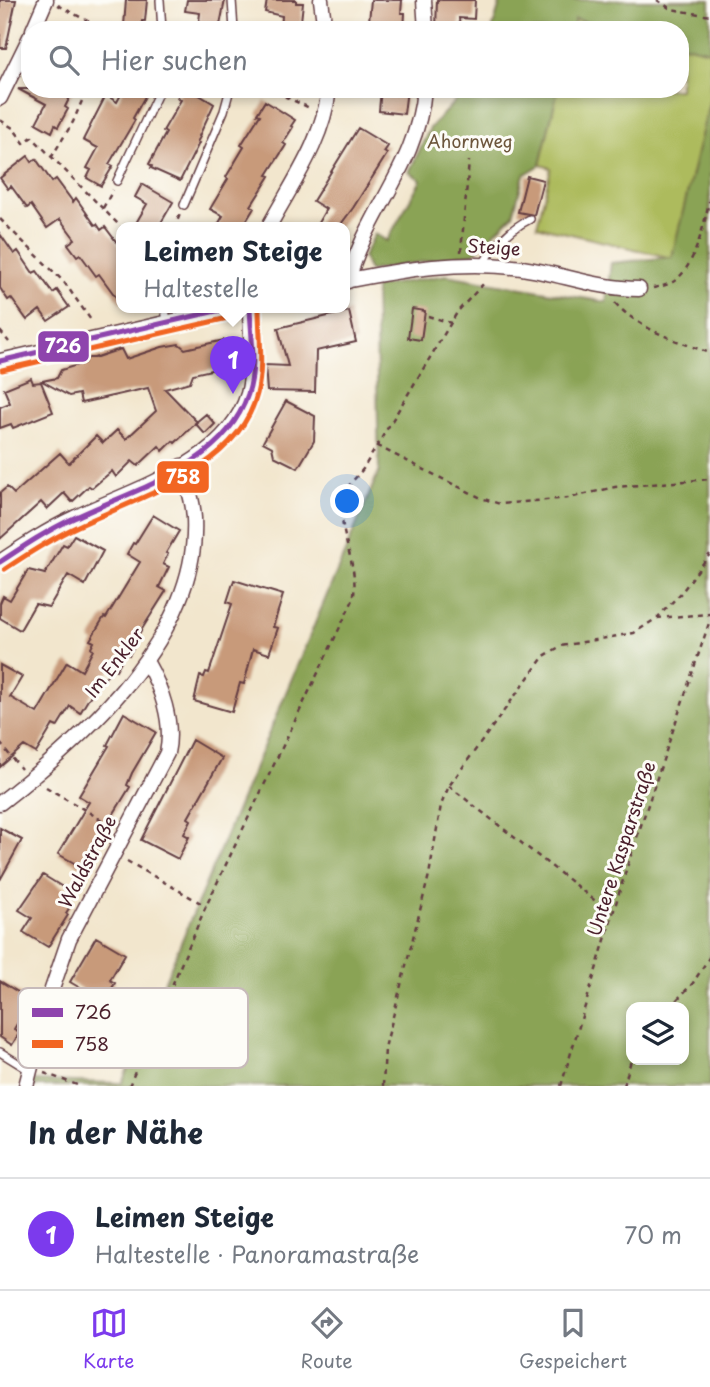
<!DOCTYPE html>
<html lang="de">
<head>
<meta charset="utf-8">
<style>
  body { margin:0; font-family:"Playpen Sans",sans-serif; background:#f2f2f3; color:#1f2937 }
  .controls { position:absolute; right:21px; bottom:21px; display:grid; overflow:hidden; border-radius:14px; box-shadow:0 4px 10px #0003 }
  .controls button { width:63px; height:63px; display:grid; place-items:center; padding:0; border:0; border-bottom:2px solid #e0e1e3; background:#fff; color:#1f2937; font:35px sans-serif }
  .you { position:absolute; left:348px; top:502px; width:24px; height:24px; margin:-18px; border:5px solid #fff; border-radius:50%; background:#1a73e8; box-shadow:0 0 0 10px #1a73e833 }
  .badge { display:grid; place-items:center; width:46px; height:46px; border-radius:50%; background:#7c3aed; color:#fff; font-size:23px; font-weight:700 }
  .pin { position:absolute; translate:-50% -58px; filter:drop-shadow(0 2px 4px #0008) }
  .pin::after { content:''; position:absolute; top:37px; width:24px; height:21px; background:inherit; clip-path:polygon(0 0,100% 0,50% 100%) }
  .popup { position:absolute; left:116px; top:222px; width:234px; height:91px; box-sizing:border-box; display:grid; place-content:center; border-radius:14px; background:#fff; filter:drop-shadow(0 2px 5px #0005); font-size:23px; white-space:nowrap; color:#747a83 }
  .popup b { font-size:26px; color:#1f2937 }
  .popup::after { content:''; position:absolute; left:50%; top:100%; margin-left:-14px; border:14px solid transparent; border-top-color:#fff }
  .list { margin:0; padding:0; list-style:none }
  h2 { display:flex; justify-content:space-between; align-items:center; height:91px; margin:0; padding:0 28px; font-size:30px }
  h2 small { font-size:23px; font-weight:400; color:#747a83 }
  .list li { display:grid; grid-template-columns:46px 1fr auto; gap:21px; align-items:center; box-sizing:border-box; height:112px; padding:0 28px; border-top:2px solid #e0e1e3 }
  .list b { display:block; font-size:26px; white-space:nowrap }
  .list p { margin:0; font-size:23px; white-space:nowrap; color:#747a83 }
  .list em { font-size:23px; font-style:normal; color:#747a83 }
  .icon { flex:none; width:38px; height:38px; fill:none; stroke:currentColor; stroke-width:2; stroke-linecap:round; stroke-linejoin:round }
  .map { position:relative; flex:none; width:710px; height:1086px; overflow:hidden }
  .search { position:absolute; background:#fff; box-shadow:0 4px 10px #0003; left:21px; right:21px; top:21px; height:77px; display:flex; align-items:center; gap:18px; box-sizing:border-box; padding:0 24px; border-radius:28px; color:#747a83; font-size:26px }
  .sheet { height:203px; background:#fff }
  nav { display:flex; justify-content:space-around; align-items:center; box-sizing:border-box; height:98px; border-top:2px solid #e0e1e3; background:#fff; font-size:19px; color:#747a83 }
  nav a { display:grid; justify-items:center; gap:4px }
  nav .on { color:#7c3aed }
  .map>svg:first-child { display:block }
  .green { fill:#adbb5d; stroke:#7c6d44; stroke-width:2 }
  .forest { fill:#8aa354; stroke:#6a6140; stroke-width:2; fill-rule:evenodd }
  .building { fill:#c89a7a }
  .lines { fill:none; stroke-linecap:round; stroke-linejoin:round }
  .service-casing { stroke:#633d43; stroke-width:10 }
  .minor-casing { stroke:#633d43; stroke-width:17 }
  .path { stroke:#633d43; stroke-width:2.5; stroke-dasharray:5 5; stroke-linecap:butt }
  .service { stroke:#fff; stroke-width:7 }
  .minor { stroke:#fff; stroke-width:14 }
  .bus-1-casing { stroke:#fdfcf7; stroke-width:10 }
  .bus-2-casing { stroke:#fdfcf7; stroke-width:10 }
  .bus-1 { stroke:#8e44ad; stroke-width:5 }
  .bus-2 { stroke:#f26522; stroke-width:5 }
  .labels { text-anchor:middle; stroke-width:6; stroke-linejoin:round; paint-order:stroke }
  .park-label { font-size:18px; fill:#6d563c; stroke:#fdfcf7 }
  .street-label { font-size:18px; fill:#4a1f2b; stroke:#fdfcf7 }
  .key { fill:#fdfcf7; stroke:#c7baba; stroke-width:2 }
  .key-label { font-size:19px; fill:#4a1f2b }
  .line-badge { stroke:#fdfcf7; stroke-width:2.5 }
  .badge-label { font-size:19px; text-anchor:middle; font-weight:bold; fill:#fff }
</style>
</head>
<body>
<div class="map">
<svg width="710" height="1086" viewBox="0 0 710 1086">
  <rect width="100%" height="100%" fill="#fdfcf7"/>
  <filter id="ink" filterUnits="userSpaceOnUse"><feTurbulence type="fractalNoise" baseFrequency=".0143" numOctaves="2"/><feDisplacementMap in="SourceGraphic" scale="14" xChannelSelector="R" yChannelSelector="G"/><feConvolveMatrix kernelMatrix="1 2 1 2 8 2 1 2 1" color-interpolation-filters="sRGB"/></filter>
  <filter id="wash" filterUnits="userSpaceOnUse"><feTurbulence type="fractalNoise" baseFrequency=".00686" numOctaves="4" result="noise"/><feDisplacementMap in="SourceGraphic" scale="28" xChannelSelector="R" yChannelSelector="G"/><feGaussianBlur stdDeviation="1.57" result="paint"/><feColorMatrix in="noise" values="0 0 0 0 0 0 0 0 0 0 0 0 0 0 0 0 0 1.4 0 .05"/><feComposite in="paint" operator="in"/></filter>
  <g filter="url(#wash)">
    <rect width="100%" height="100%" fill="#f2e6cd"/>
    <path class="green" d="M574 19 619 30H572Z
      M680 44 710 51V99L672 258 537 226 551 168 540 165 558 89H680Z"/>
    <path class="forest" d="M501 0H710V51L680 44V30H619L575 19 572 30H492Z
      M466 89H558L540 165 524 175 513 215 474 253 369 271 363 257 375 234 387 241 421 180 409 172 430 128Z
      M710 99V1086H33V1081L122 1083 379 471 375 287 446 275 606 302 611 263 672 257ZM631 1007H684V1060H631Z"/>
    <g id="blocks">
      <path class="building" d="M0 0H16L6 48H0Z
        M126 0H147L145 21H142V28L124 26Z
        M187 0H225L219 30H198L200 13 185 11Z
        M267 0H296V3H303L300 30H281L282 16 265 12Z
        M371 0H402L401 13H405L404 30H385V26L372 24V22H369Z
        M437 0H475L474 19 459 18 460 30H436Z
        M18 89H74L65 107 68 109 58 127 55 125 52 132 36 123 46 104Z
        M124 89H149L133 118 135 120 109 164 113 166 101 186 87 178 91 170 87 168 98 148 83 140 106 95 117 102Z
        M182 89H189L214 104 199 136 200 137 197 142 199 143 180 181 151 168 152 166 149 164 166 133 163 131 181 100 177 98Z
        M381 89H407L404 114 379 111Z
        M265 101 295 120 291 126 293 127 283 143 286 145 267 175 270 176 251 206 254 208 242 228H216L223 216 210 209 228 179 226 177 244 147 241 145 260 115 257 114Z
        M358 128 388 146 384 152 387 154 353 208 338 228H315L326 209 313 201Z
        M28 156 32 162 36 159 52 182 56 179 73 202 76 198 95 225 97 224 101 230 105 227 121 248V304L99 274 96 276 80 254 77 256 68 244 75 239 60 219 47 228 31 205 27 208 11 186 8 189 0 178Z
        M527 176 543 180 534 215 518 212Z
        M142 184 173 202 158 228H145L136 223 147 204 135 197Z
        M0 234 14 254 18 251 33 273 37 271 53 293 57 290 69 307 48 321 40 310 27 320 11 298 8 300 0 288Z
        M412 309 425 311 421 340 408 338Z
        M349 311 356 342 316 351 315 392 267 391 265 365 288 366 278 328Z
        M224 340 229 366 193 374 190 382 165 389 197 422 175 443 173 441 163 451 159 446 138 466 132 461 116 477 112 471 92 488 89 486 72 502 64 493 47 509 41 502 0 539V493L7 487 14 494 60 453 69 463 96 436 103 443 117 430 126 439 156 411 148 388 81 403 79 394 69 396 42 381 57 378 61 370 84 363 87 358H94L121 349 126 359 162 347 179 344 185 349Z
        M31 378 33 383 41 382 53 412 13 428 11 424 0 428V407L10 403 4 389Z
        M286 401 315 416 314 441 298 468 274 456 272 447 263 442Z
        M206 414 215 424 205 434 195 423Z
        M153 515 179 531 166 553 168 554 163 564 169 567 159 587 166 591 135 640 137 641 129 655 125 654 116 670 112 668 100 685 98 683 80 713 70 706 57 727 53 725 36 753 24 746 0 767V665L22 677 10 697 37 713 67 662 82 671 93 650 91 648 94 642 90 640 104 617 106 618 140 562 127 554 133 543 135 544Z
        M74 535 103 551 85 585 68 575 49 607 35 604 20 630 0 618V603L3 596 10 600 28 570 45 574 63 544 67 546Z
        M234 580 283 595 273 627 278 628 269 654 253 649 244 684 240 683 232 712 194 701 200 676 204 677 206 672 209 673 232 604 227 602Z
        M124 713 156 732 132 773 127 785 130 787 102 833 105 835 85 869 58 854 89 802 79 796 109 746 107 745Z
        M192 740 222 758 188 818 191 820 184 834 189 837 178 859 141 840Z
        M0 828 22 840 0 880Z
        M43 875 74 894 68 903 71 905 66 913 68 915 48 947 23 932 32 918 19 910Z
        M96 937 125 954 110 980 115 983 104 1002 70 982Z
        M0 981 31 1000 14 1029 20 1032 12 1045 0 1037Z
        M77 1014 99 1019 90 1052 85 1051 82 1060 50 1052 58 1019 75 1023Z"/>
    </g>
  </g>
  <g filter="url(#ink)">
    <use href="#blocks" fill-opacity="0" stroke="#633d43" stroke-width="2"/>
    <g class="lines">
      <defs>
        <path id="service" d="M160 0 162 30
          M232 0 234 30
          M117 181 160 89
          M184 205 224 111 230 89
          M483 264C495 245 509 229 530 219
          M165 308 167 322
          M0 1052 29 1070"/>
        <path id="minor" d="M321 0 325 30
          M424 0 426 30
          M33 30 46 0
          M0 98 30 37
          M268 228C292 183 323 142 329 89
          M345 281C404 269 462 260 522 268 562 274 599 289 639 289
          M348 281C366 212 418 165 424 89
          M0 361 230 308
          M0 562C24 546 48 530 74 518 133 489 227 464 248 394 255 368 250 335 250 308
          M0 803C84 738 200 635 194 518 193 500 187 483 181 466
          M26 1086 48 1001 69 939 167 753C174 722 161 687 146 661"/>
      </defs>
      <use href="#service" class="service-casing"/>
      <use href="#minor" class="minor-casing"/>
      <path class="path" d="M657 0 671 9 710 16
        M58 5 104 30
        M246 89 277 93 312 109
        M0 120 13 128 24 143 32 137 122 228
        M51 158 73 122 87 89
        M103 208 113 190
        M0 219 64 282 93 323
        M177 228 175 227 180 214
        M461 252 469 161
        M653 288C662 286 671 285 678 278 696 262 705 221 710 197
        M615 303C640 330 677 341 710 353
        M428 316 451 323
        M0 331 9 342
        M377 446 481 498 500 504 569 498 615 487 710 479
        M657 618 710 614
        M0 743 21 769
        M449 786 612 914
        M46 787 112 826
        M127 861 206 906
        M670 1007 693 983 710 956
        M44 1073 80 1086
        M129 1086 206 906 353 600C361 565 334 530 344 496 347 485 356 478 363 469L458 311 486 281
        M383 1086 385 1048 429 875 441 805 449 786 544 656 561 646 634 633 657 618 681 593 710 554
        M561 1086 626 870 710 620
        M624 1086 631 1060"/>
      <use href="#service" class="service"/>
      <use href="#minor" class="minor"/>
      <defs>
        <path id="bus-1" d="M0 361 229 308
          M0 562C24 546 48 530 74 518 135 489 224 466 248 394 257 367 251 336 250 308"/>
        <path id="bus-2" d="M2 370 232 317
          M5 569C29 553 52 538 78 526 140 497 238 468 257 394 264 366 259 336 259 308"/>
      </defs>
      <use href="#bus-1" class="bus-1-casing"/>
      <use href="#bus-2" class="bus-2-casing"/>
      <use href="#bus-1" class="bus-1"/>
      <use href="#bus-2" class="bus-2"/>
    </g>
  </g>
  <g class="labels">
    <g class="park-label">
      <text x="470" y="148">Ahornweg</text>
    </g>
    <g class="street-label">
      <text transform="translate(494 248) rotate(4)" y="6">Steige</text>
      <text transform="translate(115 663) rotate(-52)" y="6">Im Enkler</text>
      <text transform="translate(622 849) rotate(-72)" y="6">Untere Kasparstraße</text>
      <text transform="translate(88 862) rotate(-62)" y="6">Waldstraße</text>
    </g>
  </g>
  <rect x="18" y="988" width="230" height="80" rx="10" class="key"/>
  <rect x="32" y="1008" width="31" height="9" fill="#8e44ad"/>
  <rect x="32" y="1040" width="31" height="8" fill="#f26522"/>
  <g class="key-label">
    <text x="75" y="1019">726</text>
    <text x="75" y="1051">758</text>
  </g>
  <g class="line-badge">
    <rect x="37" y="330" width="53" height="33" rx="7" fill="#8e44ad"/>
    <rect x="156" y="460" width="54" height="34" rx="7" fill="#f26522"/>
  </g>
  <g class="badge-label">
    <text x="63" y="353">726</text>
    <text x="183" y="484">758</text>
  </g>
</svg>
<div class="controls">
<button><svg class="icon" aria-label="layers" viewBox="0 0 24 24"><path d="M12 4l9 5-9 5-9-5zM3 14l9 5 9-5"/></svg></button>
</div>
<div class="you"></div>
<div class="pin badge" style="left:233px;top:394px">1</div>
<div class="popup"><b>Leimen Steige</b>Haltestelle</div>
<div class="search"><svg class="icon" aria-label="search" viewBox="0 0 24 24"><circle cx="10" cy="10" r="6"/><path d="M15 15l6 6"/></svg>Hier suchen</div>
</div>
<section class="sheet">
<h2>In der Nähe<small></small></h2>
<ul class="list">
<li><span class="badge">1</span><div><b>Leimen Steige</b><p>Haltestelle · Panoramastraße</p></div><em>70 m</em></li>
</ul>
</section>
<nav>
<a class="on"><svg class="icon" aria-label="map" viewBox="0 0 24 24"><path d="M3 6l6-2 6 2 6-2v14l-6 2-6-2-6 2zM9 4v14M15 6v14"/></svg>Karte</a>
<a><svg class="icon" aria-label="directions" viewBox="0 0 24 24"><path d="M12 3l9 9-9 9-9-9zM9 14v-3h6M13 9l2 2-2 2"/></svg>Route</a>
<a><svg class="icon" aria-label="saved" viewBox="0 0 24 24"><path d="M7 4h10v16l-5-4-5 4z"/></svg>Gespeichert</a>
</nav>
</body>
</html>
